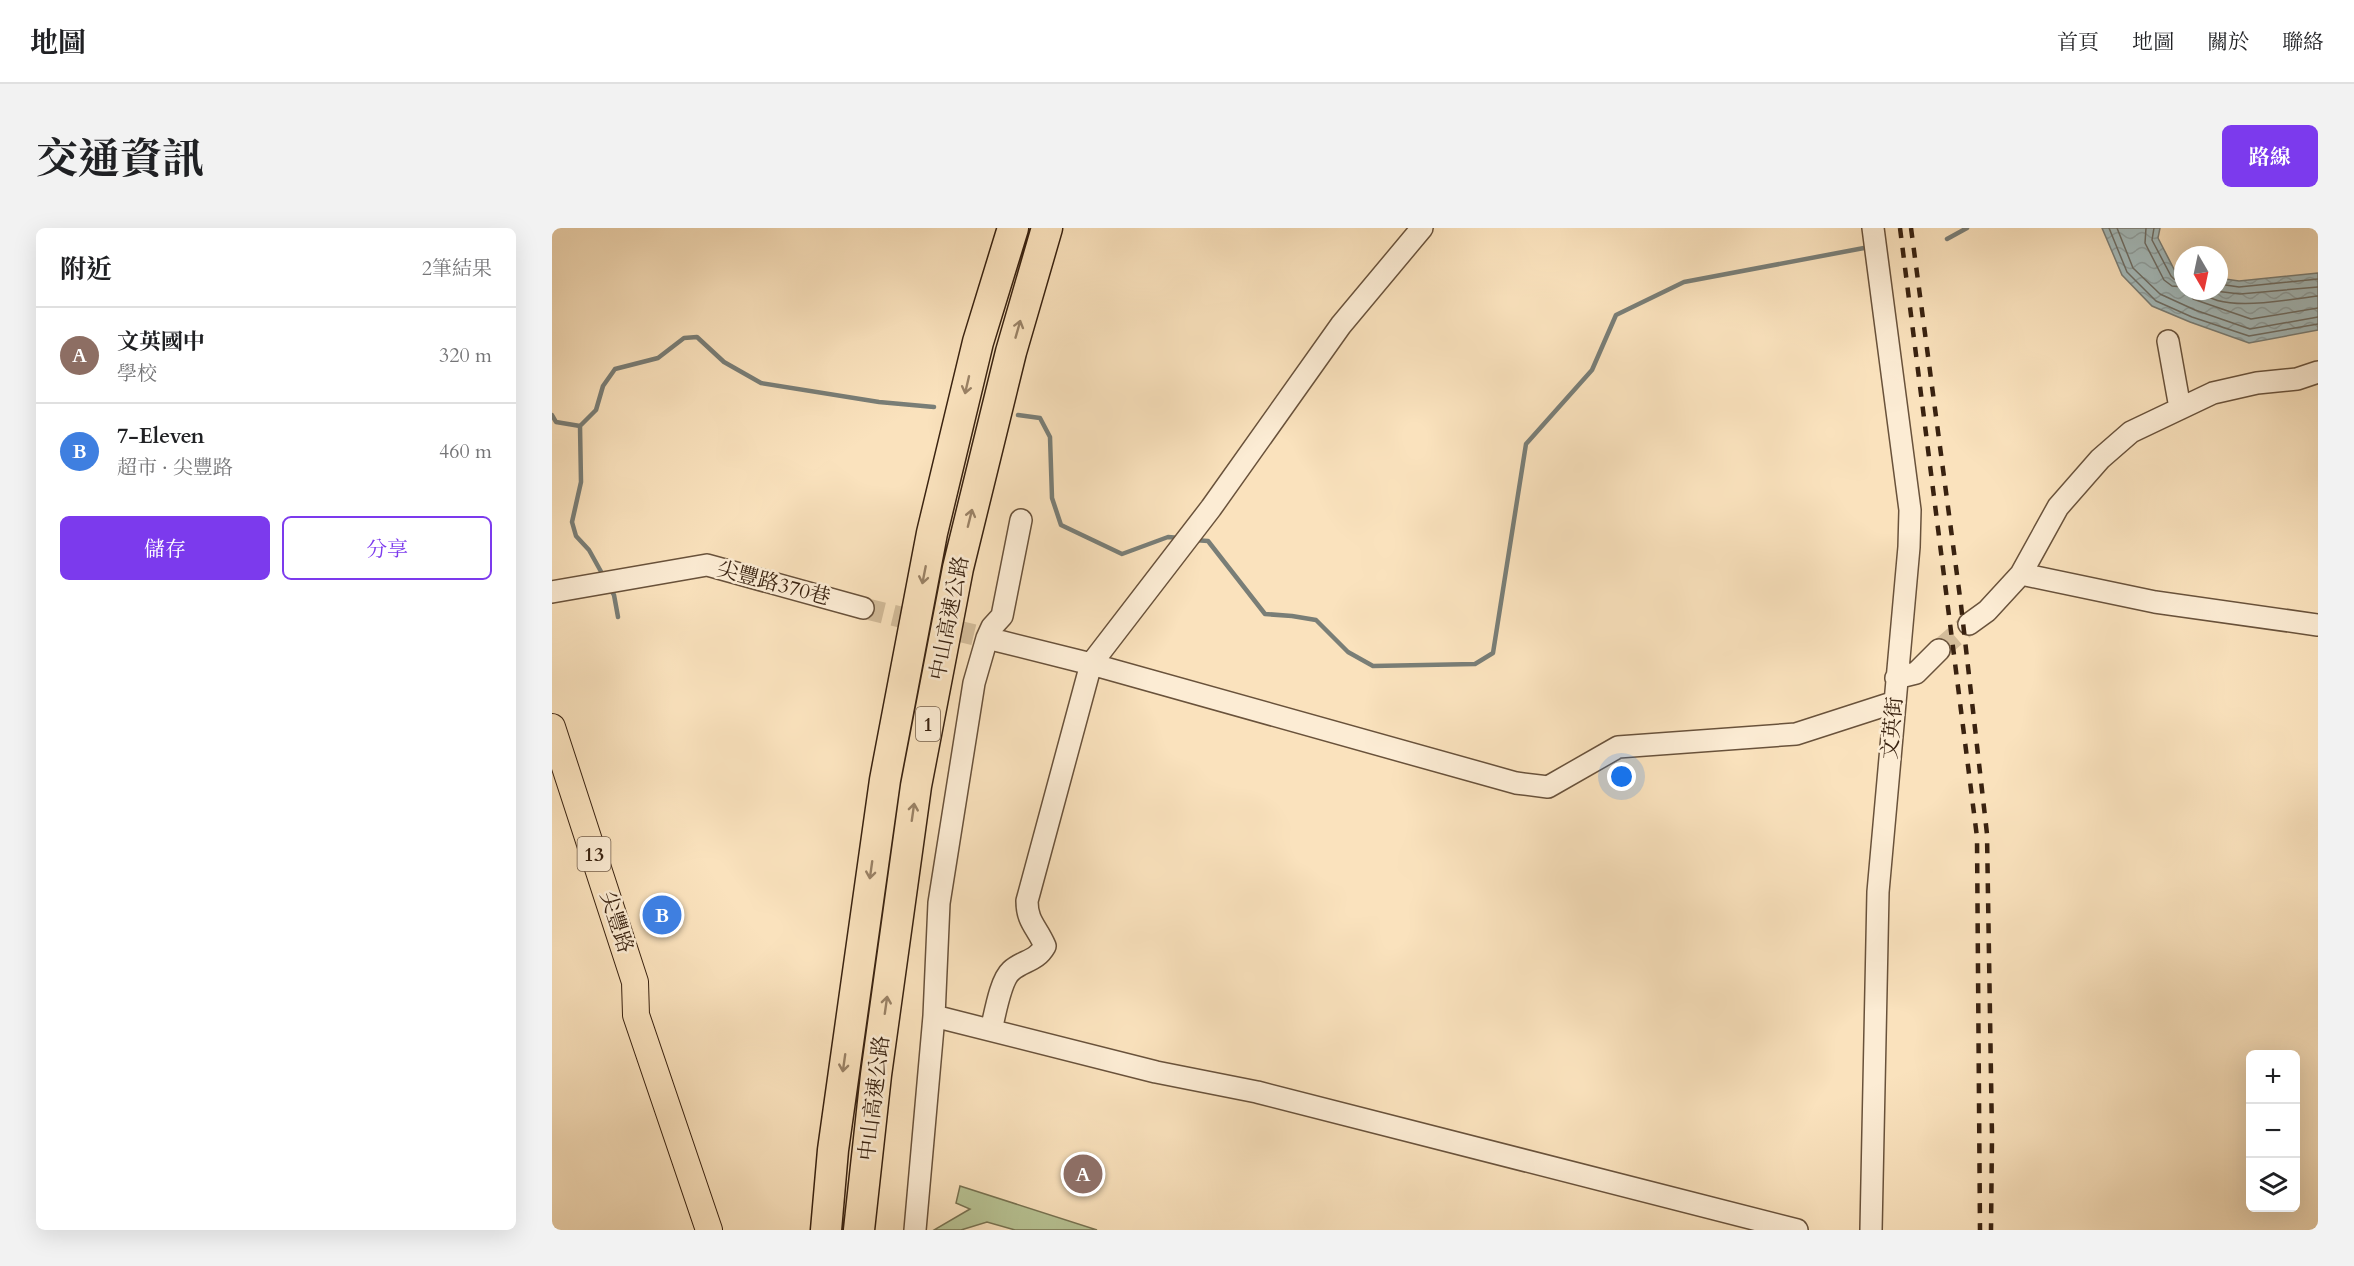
<!DOCTYPE html>
<html lang="zh-TW">
<head>
<meta charset="utf-8">
<style>
  body { margin:0; font-family:Cardo,"Noto Serif TC",serif; background:#f2f2f2; color:#202124 }
  .controls { position:absolute; right:18px; bottom:18px; display:grid; overflow:hidden; border-radius:9px; box-shadow:0 6px 24px #0002 }
  .controls button { width:54px; height:54px; display:grid; place-items:center; padding:0; border:0; border-bottom:2px solid #e0e0e0; background:#fff; color:#202124; font:30px sans-serif }
  .compass { position:absolute; left:1622px; top:18px; width:54px; height:54px; border-radius:50%; background:#fff; box-shadow:0 6px 24px #0002; rotate:171deg }
  .you { position:absolute; left:1070px; top:549px; width:21px; height:21px; margin:-15px; border:4px solid #fff; border-radius:50%; background:#1a73e8; box-shadow:0 0 0 9px #1a73e833 }
  .badge { display:grid; place-items:center; width:39px; height:39px; border-radius:50%; background:#7c3aed; color:#fff; font-size:20px; font-weight:700 }
  .pin { position:absolute; translate:-50% -50%; border:3px solid #fff; box-shadow:0 2px 6px #0006 }
  .list { margin:0; padding:0; list-style:none }
  h2 { display:flex; justify-content:space-between; align-items:center; height:78px; margin:0; padding:0 24px; font-size:26px }
  h2 small { font-size:20px; font-weight:400; color:#757577 }
  .list li { display:grid; grid-template-columns:39px 1fr auto; gap:18px; align-items:center; box-sizing:border-box; height:96px; padding:0 24px; border-top:2px solid #e0e0e0 }
  .list b { display:block; font-size:22px; white-space:nowrap }
  .list p { margin:0; font-size:20px; white-space:nowrap; color:#757577 }
  .list em { font-size:20px; font-style:normal; color:#757577 }
  .actions { display:flex; gap:12px; padding:18px 24px }
  .actions a { flex:1; padding:14px 0; border:2px solid #7c3aed; border-radius:9px; text-align:center; font-size:21px; color:#7c3aed }
  .actions .main { background:#7c3aed; color:#fff }
  .icon { flex:none; width:33px; height:33px; fill:none; stroke:currentColor; stroke-width:2; stroke-linecap:round; stroke-linejoin:round }
  .map { position:relative; flex:none; width:1766px; height:1002px; overflow:hidden; border-radius:9px }
  header { display:flex; align-items:center; gap:36px; box-sizing:border-box; height:84px; padding:0 30px; background:#fff; border-bottom:2px solid #e0e0e0 }
  header strong { font-size:28px }
  nav { display:flex; gap:33px; margin-inline-start:auto; font-size:21px }
  .intro { display:flex; align-items:center; justify-content:space-between; box-sizing:border-box; height:144px; padding:0 36px }
  h1 { margin:0; font-size:42px }
  .button { padding:15px 27px; border-radius:9px; background:#7c3aed; color:#fff; font-size:21px; font-weight:700 }
  main { display:flex; gap:36px; padding:0 36px }
  aside { flex:1; background:#fff; border-radius:9px; box-shadow:0 6px 24px #0002 }
  .map>svg:first-child { display:block }
  .pitch { fill:#b8c495; stroke:#787352; stroke-width:1.5 }
  .water { fill:url(#water-waves); stroke:#797e77; stroke-width:1.5 }
  .lines { fill:none; stroke-linecap:round; stroke-linejoin:round }
  .shore { stroke:#6e6e66; stroke-width:1.5 }
  .stream { stroke:#797e77; stroke-width:4.5 }
  .minor-tunnel { stroke:#d3bc9a; stroke-width:21; stroke-dasharray:21 10; stroke-linecap:butt }
  .minor-casing { stroke:#69523b; stroke-width:24 }
  .major-casing { stroke:#392210; stroke-width:28 }
  .highway-casing { stroke:#392210; stroke-width:33 }
  .minor { stroke:#fcecd4; stroke-width:21 }
  .major { stroke:#fae2bd; stroke-width:26 }
  .highway { stroke:#fae2bd; stroke-width:30 }
  .rail { stroke:#392210; stroke-width:4.5; stroke-dasharray:10 10; stroke-linecap:butt }
  .oneway { stroke:#9a8266 }
  .labels { text-anchor:middle; stroke-width:5; stroke-linejoin:round; paint-order:stroke }
  .shield { fill:#fcecd4; stroke:#745f4b; stroke-width:1.5 }
  .shield-label { font-size:20px; font-weight:bold; fill:#392210 }
  .street-label { font-size:21px; fill:#392210; stroke:#fcecd4 }
</style>
</head>
<body>
<header>
<strong>地圖</strong>
<nav><a>首頁</a><a>地圖</a><a>關於</a><a>聯絡</a></nav>
</header>
<div class="intro"><h1>交通資訊</h1><a class="button">路線</a></div>
<main>
<aside>
<h2>附近<small>2筆結果</small></h2>
<ul class="list">
<li><span class="badge" style="background:#8d6e63">A</span><div><b>文英國中</b><p>學校</p></div><em>320 m</em></li>
<li><span class="badge" style="background:#3f7fe0">B</span><div><b>7-Eleven</b><p>超市 · 尖豐路</p></div><em>460 m</em></li>
</ul>
<div class="actions"><a class="main">儲存</a><a>分享</a></div>
</aside>
<div class="map">
<svg width="1766" height="1002" viewBox="0 0 1766 1002">
  <defs>
    <pattern id="water-waves" width="16" height="10" patternUnits="userSpaceOnUse" patternTransform="scale(1.5)"><rect width="16" height="10" fill="#a4bbbc"/><path d="M0 5q4-4 8 0t8 0" fill="none" stroke="#8ea0a1"/></pattern>
  </defs>
  <rect width="100%" height="100%" fill="#fae2bd"/>
  <filter id="stains"><feTurbulence type="fractalNoise" baseFrequency=".00333" numOctaves="4"/><feColorMatrix values="0 0 0 0 .2 0 0 0 0 .09 0 0 0 0 .02 0 0 0 .5 -.17"/></filter>
  <radialGradient id="worn" r=".72"><stop offset=".6" stop-color="#630" stop-opacity="0"/><stop offset="1" stop-color="#630" stop-opacity=".3"/></radialGradient>
  <path class="pitch" d="M408 958 545 1002H463L435 994 409 1002H382L418 981 404 975Z"/>
  <path class="water" d="M1550 0H1608L1606 10 1624 45 1631 46V63H1667V50L1687 53 1766 45V102L1697 115 1638 94 1600 78 1570 47Z"/>
  <g class="lines">
    <path class="shore" d="M1557 0 1575 44 1604 73 1640 89 1697 108 1766 96
      M1565 0 1581 40 1608 66 1643 82 1698 101 1766 89
      M1594 0 1593 15 1612 52 1620 58 1631 59
      M1602 0 1600 12 1619 48 1622 51 1631 52
      M1667 56 1687 59 1766 51
      M1645 63 1639 67 1641 71 1699 91 1766 80
      M1649 63C1669 86 1738 71 1766 68
      M1663 63 1688 66 1766 59"/>
    <path class="stream" d="M1395 11 1415 0
      M0 187 4 194 28 198
      M466 187 488 190 498 209 500 270 509 297 570 326 616 309 628 310
      M642 312 656 313 713 386 740 388 764 392 796 424 821 438 923 436 941 425 974 216 1040 142 1064 87 1132 54 1312 20
      M52 349 37 322 24 308 20 294 29 254 28 198 44 182 51 158 63 141 106 130 132 110 145 109 172 134 209 155 327 174 382 179
      M57 359 62 367 66 389"/>
    <path class="minor-tunnel" d="M311 380 435 410
      M1387 422 1417 396"/>
    <defs>
      <path id="minor" d="M1616 113 1628 180
        M1469 346 1603 374 1766 397
        M0 364 155 337 311 380
        M1417 396 1435 383 1469 346 1506 279 1548 231 1579 204 1661 165 1705 155 1745 151 1766 144
        M435 410 539 436 964 555 996 559 1066 519 1244 506 1343 474
        M1344 450 1364 445 1387 422
        M382 788 604 844 705 864 1245 1002
        M439 802C443 787 448 753 459 743 471 732 484 734 493 718 485 699 475 694 475 673L539 436 659 280 789 97 870 0
        M363 1002 382 788 387 675 422 455 435 410 440 399 450 388 469 292
        M1319 1002 1326 664 1357 319 1358 282 1321 0"/>
      <path id="major" d="M0 499 83 754 84 787 157 1002"/>
      <path id="highway" d="M274 1002 281 922 333 552 380 305 426 114 461 0
        M307 1002 324 847 364 558 406 340 459 124 495 0"/>
    </defs>
    <use href="#minor" class="minor-casing"/>
    <use href="#major" class="major-casing"/>
    <use href="#highway" class="highway-casing"/>
    <use href="#minor" class="minor"/>
    <use href="#major" class="major"/>
    <use href="#highway" class="highway"/>
    <path class="rail" d="M1348 0 1425 609 1428 1002
      M1359 0 1409 377 1435 606 1440 908 1439 1002"/>
  </g>
  <defs><path id="oneway-shaft" d="M-6 0H5M1.5-3L5.5 0L1.5 3" fill="none" stroke-width="1.6" stroke-linecap="round" stroke-linejoin="round" transform="scale(1.5)"/></defs>
  <g class="oneway">
    <use href="#oneway-shaft" transform="translate(466 101) rotate(-74)"/>
    <use href="#oneway-shaft" transform="translate(415 157) rotate(103)"/>
    <use href="#oneway-shaft" transform="translate(418 290) rotate(-76)"/>
    <use href="#oneway-shaft" transform="translate(372 347) rotate(101)"/>
    <use href="#oneway-shaft" transform="translate(361 584) rotate(-82)"/>
    <use href="#oneway-shaft" transform="translate(319 642) rotate(98)"/>
    <use href="#oneway-shaft" transform="translate(334 777) rotate(-82)"/>
    <use href="#oneway-shaft" transform="translate(292 835) rotate(98)"/>
  </g>
  <g class="labels">
    <g class="shield">
      <rect x="364" y="479" width="24" height="34" rx="4.5"/>
      <rect x="25.5" y="609" width="33" height="34" rx="4.5"/>
    </g>
    <g class="shield-label">
      <text x="376" y="503">1</text>
      <text x="42" y="633">13</text>
    </g>
    <g class="street-label">
      <text transform="translate(222 355) rotate(15)" y="7">尖豐路370巷</text>
      <text transform="translate(397 390) rotate(-79)" y="7">中山高速公路</text>
      <text transform="translate(1340 500) rotate(-85)" y="7">文英街</text>
      <text transform="translate(65 694) rotate(72)" y="7">尖豐路</text>
      <text transform="translate(322 870) rotate(-83)" y="7">中山高速公路</text>
    </g>
  </g>
  <rect width="100%" height="100%" filter="url(#stains)"/>
  <rect width="100%" height="100%" fill="url(#worn)"/>
</svg>
<div class="controls">
<button>+</button>
<button>−</button>
<button><svg class="icon" aria-label="layers" viewBox="0 0 24 24"><path d="M12 4l9 5-9 5-9-5zM3 14l9 5 9-5"/></svg></button>
</div>
<svg class="compass" viewBox="-18 -18 36 36"><path d="M0-13l5 13h-10z" fill="#e53935"/><path d="M0 13l5-13h-10z" fill="#757577"/></svg>
<div class="you"></div>
<div class="pin badge" style="left:531px;top:946px;background:#8d6e63">A</div>
<div class="pin badge" style="left:110px;top:687px;background:#3f7fe0">B</div>
</div>
</main>
</body>
</html>
